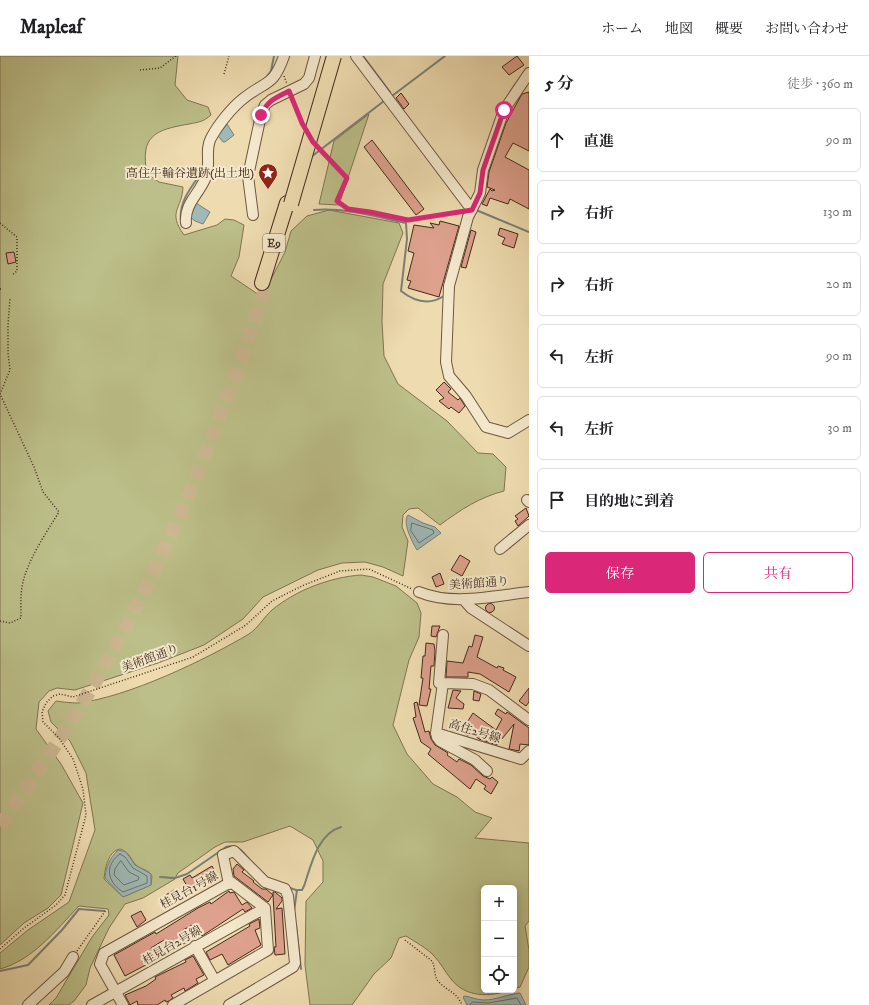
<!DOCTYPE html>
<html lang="ja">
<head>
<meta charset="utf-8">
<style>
  body { margin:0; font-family:"IM FELL DW Pica","Noto Serif JP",serif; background:#f6f6f6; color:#202124 }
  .controls { position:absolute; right:12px; bottom:12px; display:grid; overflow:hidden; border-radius:6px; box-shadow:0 2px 10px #0003 }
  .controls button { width:36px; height:36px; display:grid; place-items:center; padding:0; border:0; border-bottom:1px solid #e0e0e0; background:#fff; color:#202124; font:20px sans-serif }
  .stop { position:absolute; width:12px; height:12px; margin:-9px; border:3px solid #db2777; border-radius:50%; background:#fff }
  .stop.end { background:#db2777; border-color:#fff; box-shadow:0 1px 4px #0008 }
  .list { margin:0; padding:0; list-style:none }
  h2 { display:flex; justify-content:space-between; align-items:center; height:52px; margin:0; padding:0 16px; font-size:17px }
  h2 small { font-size:13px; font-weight:400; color:#757577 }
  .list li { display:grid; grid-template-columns:26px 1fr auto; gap:12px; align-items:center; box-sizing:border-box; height:64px; margin:0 8px 8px; padding:0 8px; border:1px solid #e0e0e0; border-radius:6px }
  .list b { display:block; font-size:15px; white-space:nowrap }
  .list em { font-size:13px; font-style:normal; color:#757577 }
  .actions { display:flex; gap:8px; padding:12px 16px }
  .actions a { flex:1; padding:9px 0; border:1px solid #db2777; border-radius:6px; text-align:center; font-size:14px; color:#db2777 }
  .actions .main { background:#db2777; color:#fff }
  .icon { flex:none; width:22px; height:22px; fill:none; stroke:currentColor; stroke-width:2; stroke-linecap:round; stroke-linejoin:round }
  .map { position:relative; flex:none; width:529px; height:949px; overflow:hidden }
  header { display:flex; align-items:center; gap:24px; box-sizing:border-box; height:56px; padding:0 20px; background:#fff; border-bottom:1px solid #e0e0e0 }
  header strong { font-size:19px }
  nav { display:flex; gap:22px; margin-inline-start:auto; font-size:14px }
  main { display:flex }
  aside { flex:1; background:#fff }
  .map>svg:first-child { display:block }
  .green { fill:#bcbf89; stroke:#807452; fill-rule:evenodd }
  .water { fill:#9eb9b6; stroke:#7a8078 }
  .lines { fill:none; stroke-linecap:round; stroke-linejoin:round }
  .shore { stroke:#707268; stroke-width:1 }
  .stream { stroke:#7a8078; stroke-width:2 }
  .building { fill:#dea18d; stroke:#432a1b }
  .highway-tunnel { stroke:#ccb892; stroke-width:14; stroke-dasharray:14 7; stroke-linecap:butt }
  .minor-casing { stroke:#6e5640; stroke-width:12 }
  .highway-casing { stroke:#432a1b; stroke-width:16 }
  .path { stroke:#432a1b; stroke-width:1.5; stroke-dasharray:1 2; stroke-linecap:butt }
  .minor { stroke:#f4e8cc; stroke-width:10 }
  .highway { stroke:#eedcb0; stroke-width:14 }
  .highway-bridge-casing { stroke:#432a1b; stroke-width:16; stroke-linecap:butt }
  .highway-bridge { stroke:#eedcb0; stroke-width:14 }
  .route { stroke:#db2777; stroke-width:5 }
  .labels { text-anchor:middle; stroke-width:4; stroke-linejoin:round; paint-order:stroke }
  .shield { fill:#f4e8cc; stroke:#786350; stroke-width:1 }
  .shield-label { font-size:11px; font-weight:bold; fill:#432a1b }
  .poi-label { font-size:12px; fill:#432a1b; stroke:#f4e8cc; text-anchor:end }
  .street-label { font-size:12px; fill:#432a1b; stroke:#f4e8cc }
</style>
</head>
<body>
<header>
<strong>Mapleaf</strong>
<nav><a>ホーム</a><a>地図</a><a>概要</a><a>お問い合わせ</a></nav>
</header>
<main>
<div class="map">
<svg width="529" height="949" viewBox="0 0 529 949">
  <rect width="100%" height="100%" fill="#eedcb0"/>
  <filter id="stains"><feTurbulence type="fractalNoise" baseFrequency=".005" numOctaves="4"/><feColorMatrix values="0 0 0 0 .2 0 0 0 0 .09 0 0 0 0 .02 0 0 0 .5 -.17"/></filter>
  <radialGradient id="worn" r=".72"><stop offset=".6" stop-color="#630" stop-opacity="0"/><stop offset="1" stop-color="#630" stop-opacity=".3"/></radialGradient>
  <path class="green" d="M0 0H178L175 29 187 44 208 51 211 59C203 66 199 66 189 68 154 74 140 80 147 118L159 126 183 131C182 154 167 155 184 179L217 169 225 163 234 164 244 169 239 201 231 220 262 241 285 196 291 175 307 160 329 154 399 167 403 177 383 228 382 266 384 300 398 328 447 365 478 397 493 398 506 411 504 435C480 441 460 454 440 469L418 452 409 453 403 459 402 471 408 485 403 520 383 511 365 506 342 507 318 514 263 541 243 563 204 589 158 607 75 634 57 632 49 635 39 646 36 673 61 708 83 747 61 839 48 852 24 867 0 889Z
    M369 58 339 149 319 148 334 85Z
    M361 519 373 521 396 530 417 547 421 557 419 581 409 604 393 669 407 698 433 728 457 741 475 756 492 762 475 782 529 787V865L525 870 529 894V911L520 931 514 933V832H484V934H511C489 941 466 942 451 923 445 916 441 907 434 900 427 892 415 886 406 880L399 882 391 902 374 918 352 949H310L305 909 306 845 323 826V805L313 784 290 770 243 786H225L215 791 178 817 175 822 162 821 175 823 143 842 125 848 109 872 90 912 86 929 74 945 69 949H49L56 942 92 881 109 859 108 853 79 850C56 874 33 904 0 913V897L28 874 69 846 95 774 86 717 70 685 51 666 48 655 56 645C63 646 71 647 78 647 128 641 205 604 249 578 258 572 264 561 272 554 296 534 331 521 361 519ZM120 793C130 796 130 803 136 809 142 814 148 813 152 820L151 829 123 841 104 823C105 813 108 795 120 793Z"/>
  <path class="water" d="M227 68 234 79 225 86H223L218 80Z
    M196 147 210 156 203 168 195 165 190 161V156Z
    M408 459 423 467 435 471 441 477 417 494C412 486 402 466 408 459Z
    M118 794 126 796 135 809 151 818V829L123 841 105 822C106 811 109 803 118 794Z
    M520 937 526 949H467L463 941 465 940C471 941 477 944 484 944 496 944 508 938 520 937Z"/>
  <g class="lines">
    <path class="shore" d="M412 467 433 474 434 477 419 487 411 475Z
      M120 798 125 801 133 812 147 820V827L123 836C107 826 104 809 120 798Z
      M121 805 129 816 139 821 138 824 124 829 114 819 115 813Z
      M470 949 472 946 488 947 517 942 521 949"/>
    <path class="stream" d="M363 0 390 36
      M264 24 271 15 274 0
      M392 40 445 0
      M311 101 384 45
      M314 154C341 151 378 161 406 167L407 183 401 235C415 246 430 249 444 240
      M476 154 529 176
      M181 166C178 145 193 129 204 113
      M160 821 175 822 187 818 226 791C238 788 242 795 249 803
      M287 831 296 834
      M298 834H302L304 830C311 810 317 778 341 771
      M294 855 297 834
      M296 869 301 913
      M0 915 28 909 62 874 79 853 104 855"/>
  </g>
  <path class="building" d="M517 0 524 9 509 19 502 11Z
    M529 36V95L513 87 505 101 529 114V153L510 143 508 148 490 142 487 150 482 148 490 133 492 135 495 134 487 131 489 116 506 67 522 38Z
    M401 37 409 48 404 53 396 42Z
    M372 84 424 153 416 159 364 91Z
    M440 165 459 170 439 241 408 232 411 225 407 224 414 197 408 195 414 169 434 172 430 167 439 169Z
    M500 172 518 178 514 192 502 188 505 182 498 179Z
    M471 174 476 176 466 212 461 211Z
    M14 196 16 206 8 208 6 197Z
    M444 326 451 333 448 336 458 344 460 342 465 350 459 357 451 351 449 353 439 345 444 342 436 334Z
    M526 452 529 460 518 470 515 465 518 463 515 460Z
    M460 499 470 505 462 520 451 514Z
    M440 517 444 528 436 531 432 521Z
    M485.5 552a4.5 4.5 0 1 1 9 0a4.5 4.5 0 1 1-9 0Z
    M432 570H440L436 581 431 580Z
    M475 579 483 581 477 601 497 612 498 610 504 612 503 614 516 621 509 636 480 618 468 616V621H446L447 605 463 607 469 590 472 591Z
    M426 587 434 588 435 595 434 610H431L429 633H431L427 650 419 649 423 622H421L423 600H425Z
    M529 632V646L526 650 519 645Z
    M453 634 461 635 456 642 464 648 463 653 448 652Z
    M474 635 481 638 479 645 473 644Z
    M417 646 425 676 429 675 431 683 435 689 448 697 447 699 457 706 459 703 471 709 483 720 490 723 492 721 498 726 491 738 484 733 486 730 476 723 470 733 428 698 431 693 421 686 413 662 416 661 414 647Z
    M498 653 506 658 507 656 529 672V689L520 688 519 695 509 693 514 668 497 689 479 683 471 677 469 680 461 676 473 657 496 674 502 663 495 658Z
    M237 808 244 814 242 816 254 825 253 826 262 833H266L273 839V836H275L282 842V845L276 853 282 852 285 898 275 899 274 891H276L273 839 268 846 234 820 233 813Z
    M212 810 217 819 202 828 200 825 188 832 183 823 190 819 192 822Z
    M174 834 178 845 170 850 164 840Z
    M229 835 230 837 234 836 242 849 247 846 252 852 245 856 243 853 202 880 194 868 183 874 189 885 170 894 164 884 151 892 157 903 125 920 114 899 155 876 156 878 198 852 210 846 211 848Z
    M141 855 146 864 137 871 131 860Z
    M259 863 260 872 255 874 261 889 228 909 222 898 210 904 206 896 250 870 249 868Z
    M193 900 204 919 196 923 198 927 185 935 184 932 171 939 173 942 169 945 166 946 165 944 157 949H138L137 945 130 949 125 939 146 930 156 923 155 921 186 906 185 904Z"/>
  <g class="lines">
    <path class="highway-tunnel" d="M0 770C43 709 85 647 120 582 181 469 227 349 267 228"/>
    <defs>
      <path id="minor" d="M356 0 472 154
        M529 17 504 54 483 114 480 137 468 161 449 230 446 306 449 320 466 340 486 371 508 377 529 364
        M253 159 248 120 261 59 265 49 271 44 304 28 309 22 315 0
        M186 167C184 149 198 139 205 123 212 109 204 95 211 82 218 69 232 51 244 42 267 24 273 31 284 0
        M527 444 529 446
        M500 493 529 469
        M419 536C453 550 493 540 529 536
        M463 543 471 552 529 590
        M443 579 439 627H443
        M529 664 489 634 473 628 443 627 436 677 521 703 529 695
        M436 677 437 681 440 685 475 704 487 715
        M229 828 223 799 234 795 265 826 285 833 288 840 295 907 293 911 229 949
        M195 890 215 925
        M28 949 64 916 73 901
        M92 949 265 852
        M123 949 100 908 104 897 231 826 265 852 268 894 173 949"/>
      <path id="highway" d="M262 227 287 147"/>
    </defs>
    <use href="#minor" class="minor-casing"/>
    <use href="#highway" class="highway-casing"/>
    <path class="path" d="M140 14 160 12 176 0
      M224 18 229 0
      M284 20 287 28
      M292 43 303 69
      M318 92 347 122 337 145 348 153 369 155 408 164 462 154
      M0 167 17 181V215L12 219
      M0 233H1
      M0 565 10 567 21 562C21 549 20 535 24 522 31 499 46 477 59 456L43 436 34 411 0 338 10 314 8 297V269L10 242
      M405 884 432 905C436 912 433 920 439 926 448 936 456 935 462 949
      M0 893 24 872 56 849 65 839 86 759 83 733 73 703 59 682 43 666 42 656 46 647 53 640 60 638 73 641 193 601 246 569 272 545 304 529 340 515 369 513 412 533
      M77 895 106 854"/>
    <use href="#minor" class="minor"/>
    <use href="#highway" class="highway"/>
    <defs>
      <path id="highway-bridge" d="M291 148 334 0"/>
    </defs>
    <use href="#highway-bridge" class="highway-bridge-casing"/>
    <use href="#highway-bridge" class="highway-bridge"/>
  </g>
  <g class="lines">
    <path class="route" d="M261 59C268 44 275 42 289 35L302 67 313 86 347 122 337 145 348 153 370 156 408 164 472 154 480 137 483 114 504 54"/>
  </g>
  <defs>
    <symbol id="sight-pin" viewBox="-11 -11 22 30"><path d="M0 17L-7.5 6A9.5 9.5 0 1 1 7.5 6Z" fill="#8f2418" stroke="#f4e8cc"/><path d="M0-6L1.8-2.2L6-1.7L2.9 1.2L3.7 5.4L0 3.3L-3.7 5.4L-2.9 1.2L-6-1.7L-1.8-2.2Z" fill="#fff"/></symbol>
  </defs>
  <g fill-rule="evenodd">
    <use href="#sight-pin" x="257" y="106" width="22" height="30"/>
  </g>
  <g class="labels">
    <rect class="shield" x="263" y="178" width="22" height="18" rx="3"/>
    <g class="shield-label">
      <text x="274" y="191">E9</text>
    </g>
    <g class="poi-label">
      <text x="254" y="121">高住牛輪谷遺跡(出土地)</text>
    </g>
    <g class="street-label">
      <text transform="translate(479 527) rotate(-4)" y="4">美術館通り</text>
      <text transform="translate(150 602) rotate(-20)" y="4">美術館通り</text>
      <text transform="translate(475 675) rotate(17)" y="4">高住2号線</text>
      <text transform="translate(189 834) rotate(-29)" y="4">桂見台1号線</text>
      <text transform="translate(172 889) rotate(-30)" y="4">桂見台2号線</text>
    </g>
  </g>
  <rect width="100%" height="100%" filter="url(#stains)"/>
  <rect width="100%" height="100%" fill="url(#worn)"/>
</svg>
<div class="controls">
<button>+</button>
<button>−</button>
<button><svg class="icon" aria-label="locate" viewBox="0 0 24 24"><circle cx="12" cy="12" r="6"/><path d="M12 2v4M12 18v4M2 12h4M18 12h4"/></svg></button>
</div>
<div class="stop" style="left:504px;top:54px"></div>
<div class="stop end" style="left:261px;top:59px"></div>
</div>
<aside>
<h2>5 分<small>徒歩 · 360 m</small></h2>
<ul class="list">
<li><svg class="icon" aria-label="ahead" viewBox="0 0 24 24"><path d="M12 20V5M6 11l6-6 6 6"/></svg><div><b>直進</b></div><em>90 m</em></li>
<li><svg class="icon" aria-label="right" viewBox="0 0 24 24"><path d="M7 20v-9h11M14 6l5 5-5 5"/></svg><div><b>右折</b></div><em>130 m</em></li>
<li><svg class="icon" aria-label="right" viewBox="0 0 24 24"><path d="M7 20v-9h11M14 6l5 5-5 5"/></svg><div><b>右折</b></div><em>20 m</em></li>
<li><svg class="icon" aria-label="left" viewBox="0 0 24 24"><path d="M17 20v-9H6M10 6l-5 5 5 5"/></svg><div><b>左折</b></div><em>90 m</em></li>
<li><svg class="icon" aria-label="left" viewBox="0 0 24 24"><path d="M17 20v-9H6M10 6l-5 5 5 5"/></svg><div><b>左折</b></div><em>30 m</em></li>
<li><svg class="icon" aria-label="arrive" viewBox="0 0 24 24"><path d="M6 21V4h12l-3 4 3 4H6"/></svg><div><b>目的地に到着</b></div></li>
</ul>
<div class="actions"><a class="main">保存</a><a>共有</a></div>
</aside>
</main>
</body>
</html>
